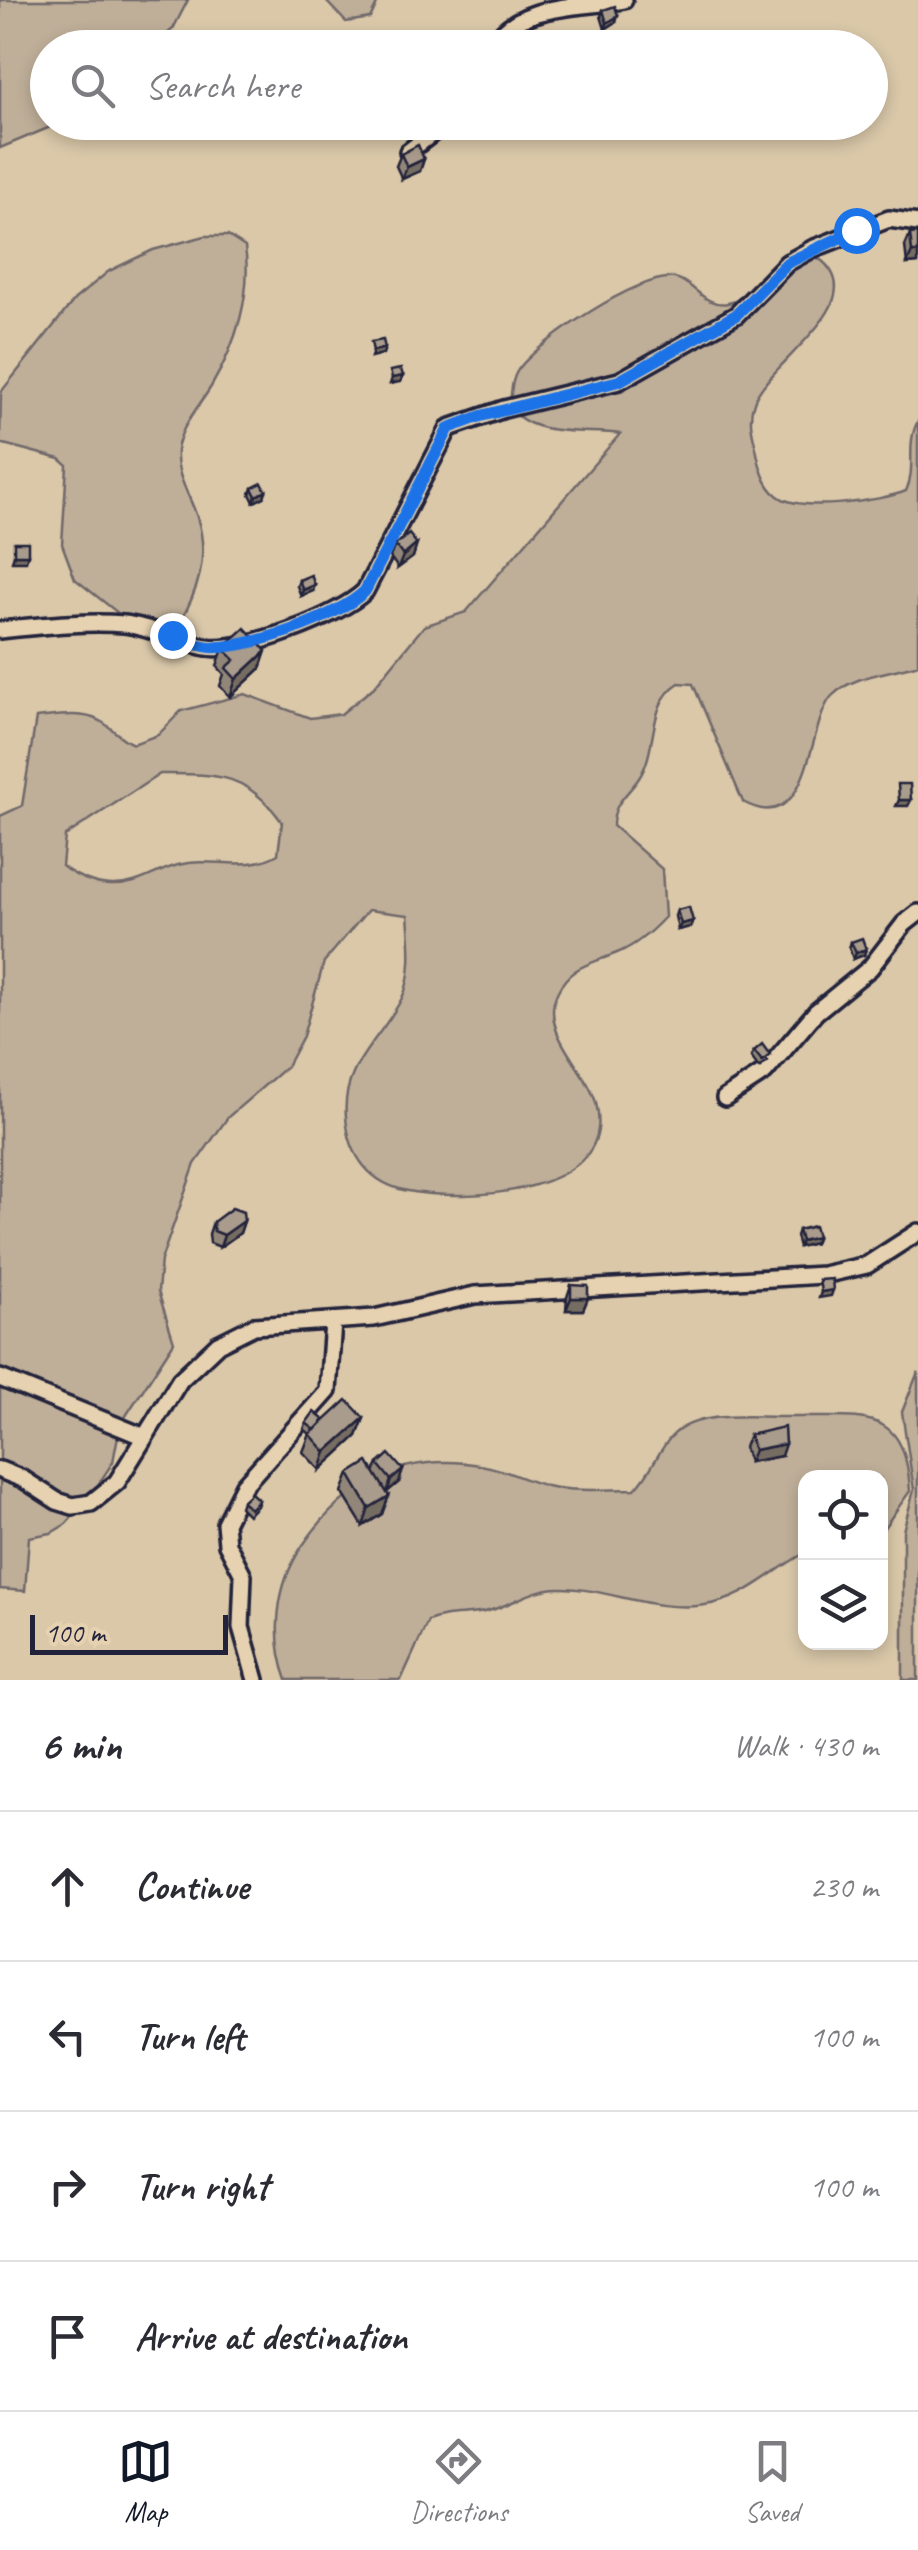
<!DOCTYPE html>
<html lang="en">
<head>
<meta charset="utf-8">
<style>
  body { margin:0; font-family:Caveat,sans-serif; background:#f2f2f3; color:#2b2b33 }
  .controls { position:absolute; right:30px; bottom:30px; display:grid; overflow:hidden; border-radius:20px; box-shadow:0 5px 15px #0003 }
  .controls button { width:90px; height:90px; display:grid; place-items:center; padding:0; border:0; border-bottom:2px solid #e1e1e2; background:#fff; color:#2b2b33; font:50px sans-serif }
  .scale { position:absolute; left:30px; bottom:25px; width:198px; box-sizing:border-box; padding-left:10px; border:5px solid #22223b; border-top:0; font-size:28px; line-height:35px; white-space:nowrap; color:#22223b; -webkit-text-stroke:8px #e6d2b0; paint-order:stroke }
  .stop { position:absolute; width:30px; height:30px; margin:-22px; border:8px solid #1a73e8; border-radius:50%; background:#fff }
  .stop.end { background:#1a73e8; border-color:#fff; box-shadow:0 2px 10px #0008 }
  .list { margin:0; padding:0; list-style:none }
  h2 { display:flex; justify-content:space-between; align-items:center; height:130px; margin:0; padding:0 40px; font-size:42px }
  h2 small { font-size:32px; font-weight:400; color:#7c7c81 }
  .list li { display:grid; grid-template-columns:65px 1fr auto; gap:30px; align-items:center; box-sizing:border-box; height:150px; padding:0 40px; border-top:2px solid #e1e1e2 }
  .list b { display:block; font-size:38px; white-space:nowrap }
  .list em { font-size:32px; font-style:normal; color:#7c7c81 }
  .icon { flex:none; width:55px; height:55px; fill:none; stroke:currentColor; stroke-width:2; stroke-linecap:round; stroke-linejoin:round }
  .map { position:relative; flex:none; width:918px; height:1680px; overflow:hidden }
  .search { position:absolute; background:#fff; box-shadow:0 5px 15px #0003; left:30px; right:30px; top:30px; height:110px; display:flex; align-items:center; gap:25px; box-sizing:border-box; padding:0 35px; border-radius:55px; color:#7c7c81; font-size:38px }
  .sheet { height:730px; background:#fff }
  nav { display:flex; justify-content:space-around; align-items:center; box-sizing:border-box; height:140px; border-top:2px solid #e1e1e2; background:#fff; font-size:28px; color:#7c7c81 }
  nav a { display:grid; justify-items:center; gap:5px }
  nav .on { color:#111827 }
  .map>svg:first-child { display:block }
  .green { fill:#bfaf99; stroke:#70686a; stroke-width:2.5; fill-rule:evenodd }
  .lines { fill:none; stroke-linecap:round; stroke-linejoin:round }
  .minor-casing { stroke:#22223b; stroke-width:22 }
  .minor { stroke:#e6d2b0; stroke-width:15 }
  .wall { fill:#918678; stroke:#22223b; stroke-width:2.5 }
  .shaded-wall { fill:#766d62; stroke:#22223b; stroke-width:2.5 }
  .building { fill:#a99c8c; stroke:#22223b; stroke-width:2.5 }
  .route { stroke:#1a73e8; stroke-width:12 }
</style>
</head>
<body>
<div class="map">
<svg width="918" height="1680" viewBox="0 0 918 1680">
  <rect width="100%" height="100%" fill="#dac8a9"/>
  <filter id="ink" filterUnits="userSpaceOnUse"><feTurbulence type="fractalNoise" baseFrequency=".01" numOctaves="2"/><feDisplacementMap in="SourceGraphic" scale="20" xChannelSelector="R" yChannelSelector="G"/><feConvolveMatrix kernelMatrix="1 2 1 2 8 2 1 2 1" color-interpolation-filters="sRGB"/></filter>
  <g filter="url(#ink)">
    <path class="green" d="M0 0H188L173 29 151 47 48 48V122L60 123 0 148Z
      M325 0H379L370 18 346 22Z
      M205 236H228L245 247C252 294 236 345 212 385 201 404 183 423 178 445 172 470 190 495 197 517 210 557 198 591 178 626L154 632 133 625 75 579 62 544 67 465 60 459 0 443 1 392 75 299 109 271 153 250Z
      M784 253C804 253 820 253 831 271 858 312 767 365 754 402 748 418 752 432 756 448 759 464 764 486 778 496 800 513 881 501 906 491 917 468 905 444 918 421V664C891 673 852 675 832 696 807 723 812 840 743 802L693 684 679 683C646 704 659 748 639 778 627 796 613 802 613 826L662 869 665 917C652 931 635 946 617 953 592 964 570 965 557 993 539 1033 586 1067 596 1103 620 1196 464 1202 408 1191 370 1184 349 1156 346 1117 341 1065 381 1040 402 998 414 974 410 941 408 915L368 910 324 962 303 1036 287 1066 228 1117 195 1164 161 1260 158 1291 174 1342 120 1425 113 1462 92 1494 66 1524 51 1533 29 1537 25 1591 0 1589V816L22 806 36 718C56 716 82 711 100 721 112 727 119 738 133 744L158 735 181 711 245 694 310 718 341 714 374 687 424 626 466 612 620 434C588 429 531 439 510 407 511 396 511 380 518 370 537 342 641 272 675 278 694 282 704 308 728 303 754 298 766 269 784 253ZM160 774C217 774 246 772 282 822L278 854C246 873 212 856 178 865 155 871 137 886 112 885 95 885 74 876 62 866L65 836Z
      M918 1372V1680H903V1531L914 1490 902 1412Z
      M796 1417C865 1418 905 1406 910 1491L881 1532 880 1478H806L805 1553C771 1571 745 1600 705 1605 653 1613 609 1588 560 1588 532 1588 513 1605 488 1611 467 1617 449 1612 428 1621L401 1680H287C271 1637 276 1586 301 1548 345 1482 404 1450 485 1466 509 1470 533 1485 558 1488 583 1492 610 1489 635 1489 652 1471 658 1451 671 1437 697 1408 760 1418 796 1417Z"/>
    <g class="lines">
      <defs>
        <path id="minor" d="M491 48C516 2 579 8 624 0
          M408 152 447 122
          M0 630C40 626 84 621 124 624 153 627 179 643 207 647 243 653 340 616 365 591L449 428 504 409 619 381 736 315 787 263 812 249 889 219 918 223
          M725 1098 765 1072 816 1012 870 968 904 924 918 913
          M0 1378 142 1436
          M0 1470 23 1479 57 1501 73 1506 91 1503 117 1482 180 1380 218 1344 254 1326 374 1318 475 1295 823 1275 867 1265 918 1232
          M256 1680 241 1627 243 1575 227 1544 225 1523 244 1485 328 1391 333 1322"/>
      </defs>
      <use href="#minor" class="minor-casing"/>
      <use href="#minor" class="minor"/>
    </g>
    <path class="wall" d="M603 10 616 22 605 29 601 16Z
      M401 154 424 159 420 171 402 179 396 166Z
      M910 234 918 263 907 264 905 246Z
      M252 488 264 497 254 502 250 494Z
      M417 544 413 557 398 568 390 557 395 545Z
      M299 580 313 591 301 596 297 586Z
      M223 648 260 669 230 697 220 686 224 674 217 666Z
      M677 910 690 927 678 930 675 916Z
      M851 942 864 955 853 959 849 948Z
      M754 1051 768 1061 759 1068 751 1057Z
      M244 1221 240 1233 220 1247 210 1243 209 1234 213 1222Z
      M798 1230 817 1237 815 1243 799 1247 796 1236Z
      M571 1285 588 1298 583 1310H566L567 1297Z
      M364 1418 357 1436 320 1470 303 1452 310 1434 304 1429 306 1423 324 1420Z
      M749 1435 781 1456 749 1462 744 1447Z
      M378 1464 399 1482 387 1492 382 1514 363 1526 342 1492 349 1474 374 1472Z
      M259 1500 257 1506 248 1515 240 1507 242 1501Z"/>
    <path class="shaded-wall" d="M618 16 616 22 605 29 607 23Z
      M424 159 420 171 402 179 407 167Z
      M912 252H918V263L907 264Z
      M385 348 383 354 371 357 373 351Z
      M403 376 400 382 390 384 392 378Z
      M266 491 264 497 254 502 256 496Z
      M417 544 413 557 398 568 403 556Z
      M14 555H28L26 561H12Z
      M315 585 313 591 301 596 303 590Z
      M266 651 260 669 230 697 236 679Z
      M899 800H911L908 806H896Z
      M693 921 690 927 678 930 681 924Z
      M866 949 864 955 853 959 856 953Z
      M244 1221 240 1233 220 1247 224 1235Z
      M817 1237 815 1243 799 1247 801 1241Z
      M833 1290 831 1296 819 1298 821 1292Z
      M571 1298H588L583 1310H566Z
      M364 1418 357 1436 320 1470 326 1452Z
      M785 1444 781 1456 749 1462 754 1450Z
      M403 1470 399 1482 387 1492 391 1480Z
      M389 1496 382 1514 363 1526 369 1508Z"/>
    <path class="building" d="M615 6 618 16 607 23 603 10Z
      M418 145 424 159 407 167 401 154Z
      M918 233V252H912L910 234Z
      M383 340 385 348 373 351 371 342Z
      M401 369 403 376 392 378 390 371Z
      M262 483 266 491 256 496 252 488Z
      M409 534 417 544 403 556 395 545Z
      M14 542H28V555H14Z
      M311 575 315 585 303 590 299 580Z
      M245 628 266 651 236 679 226 668 235 660 223 648Z
      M898 784H910L911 800H899Z
      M689 907 693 921 681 924 677 910Z
      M862 938 866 949 856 953 851 942Z
      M762 1044 770 1055 762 1061 754 1051Z
      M232 1208 243 1212 244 1221 224 1235 214 1231 213 1222Z
      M814 1226 817 1237 801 1241 798 1230Z
      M832 1279 833 1290 821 1292 819 1280Z
      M571 1285 588 1286V1298H571Z
      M347 1400 364 1418 326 1452 310 1434Z
      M314 1412 324 1420 315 1430 306 1423Z
      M784 1427 785 1444 754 1450 749 1435Z
      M389 1454 403 1470 391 1480 378 1464Z
      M368 1462 389 1496 369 1508 349 1474Z
      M251 1493 259 1500 250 1509 242 1501Z"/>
  </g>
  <g class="lines" filter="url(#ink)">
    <path class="route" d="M172 635C183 639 197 646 210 647 247 650 339 617 365 591L449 428 481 416 619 381 736 315 787 263 856 230"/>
  </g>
</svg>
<div class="controls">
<button><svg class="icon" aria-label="locate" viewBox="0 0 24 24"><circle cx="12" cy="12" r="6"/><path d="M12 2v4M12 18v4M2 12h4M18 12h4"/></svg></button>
<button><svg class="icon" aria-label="layers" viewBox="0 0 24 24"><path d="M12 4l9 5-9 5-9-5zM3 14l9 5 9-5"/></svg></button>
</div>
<div class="scale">100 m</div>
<div class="stop" style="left:856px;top:230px"></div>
<div class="stop end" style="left:172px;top:635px"></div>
<div class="search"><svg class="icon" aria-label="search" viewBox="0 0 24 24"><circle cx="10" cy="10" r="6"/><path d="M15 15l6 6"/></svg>Search here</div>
</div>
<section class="sheet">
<h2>6 min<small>Walk · 430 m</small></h2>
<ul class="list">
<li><svg class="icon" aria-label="ahead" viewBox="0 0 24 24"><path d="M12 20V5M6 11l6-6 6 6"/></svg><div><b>Continue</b></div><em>230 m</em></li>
<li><svg class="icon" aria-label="left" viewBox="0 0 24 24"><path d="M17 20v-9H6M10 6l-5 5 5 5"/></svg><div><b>Turn left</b></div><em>100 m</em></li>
<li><svg class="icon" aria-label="right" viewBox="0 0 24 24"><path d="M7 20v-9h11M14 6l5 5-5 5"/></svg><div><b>Turn right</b></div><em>100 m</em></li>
<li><svg class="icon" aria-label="arrive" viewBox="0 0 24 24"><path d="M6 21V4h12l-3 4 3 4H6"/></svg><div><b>Arrive at destination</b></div></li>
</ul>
</section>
<nav>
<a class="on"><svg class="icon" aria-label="map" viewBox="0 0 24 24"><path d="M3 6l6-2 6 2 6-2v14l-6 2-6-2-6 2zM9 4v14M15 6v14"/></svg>Map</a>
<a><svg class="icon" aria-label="directions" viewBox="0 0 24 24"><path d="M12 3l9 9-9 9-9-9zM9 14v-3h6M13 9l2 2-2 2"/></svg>Directions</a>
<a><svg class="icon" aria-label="saved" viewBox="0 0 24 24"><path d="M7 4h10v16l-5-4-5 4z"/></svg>Saved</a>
</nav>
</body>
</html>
